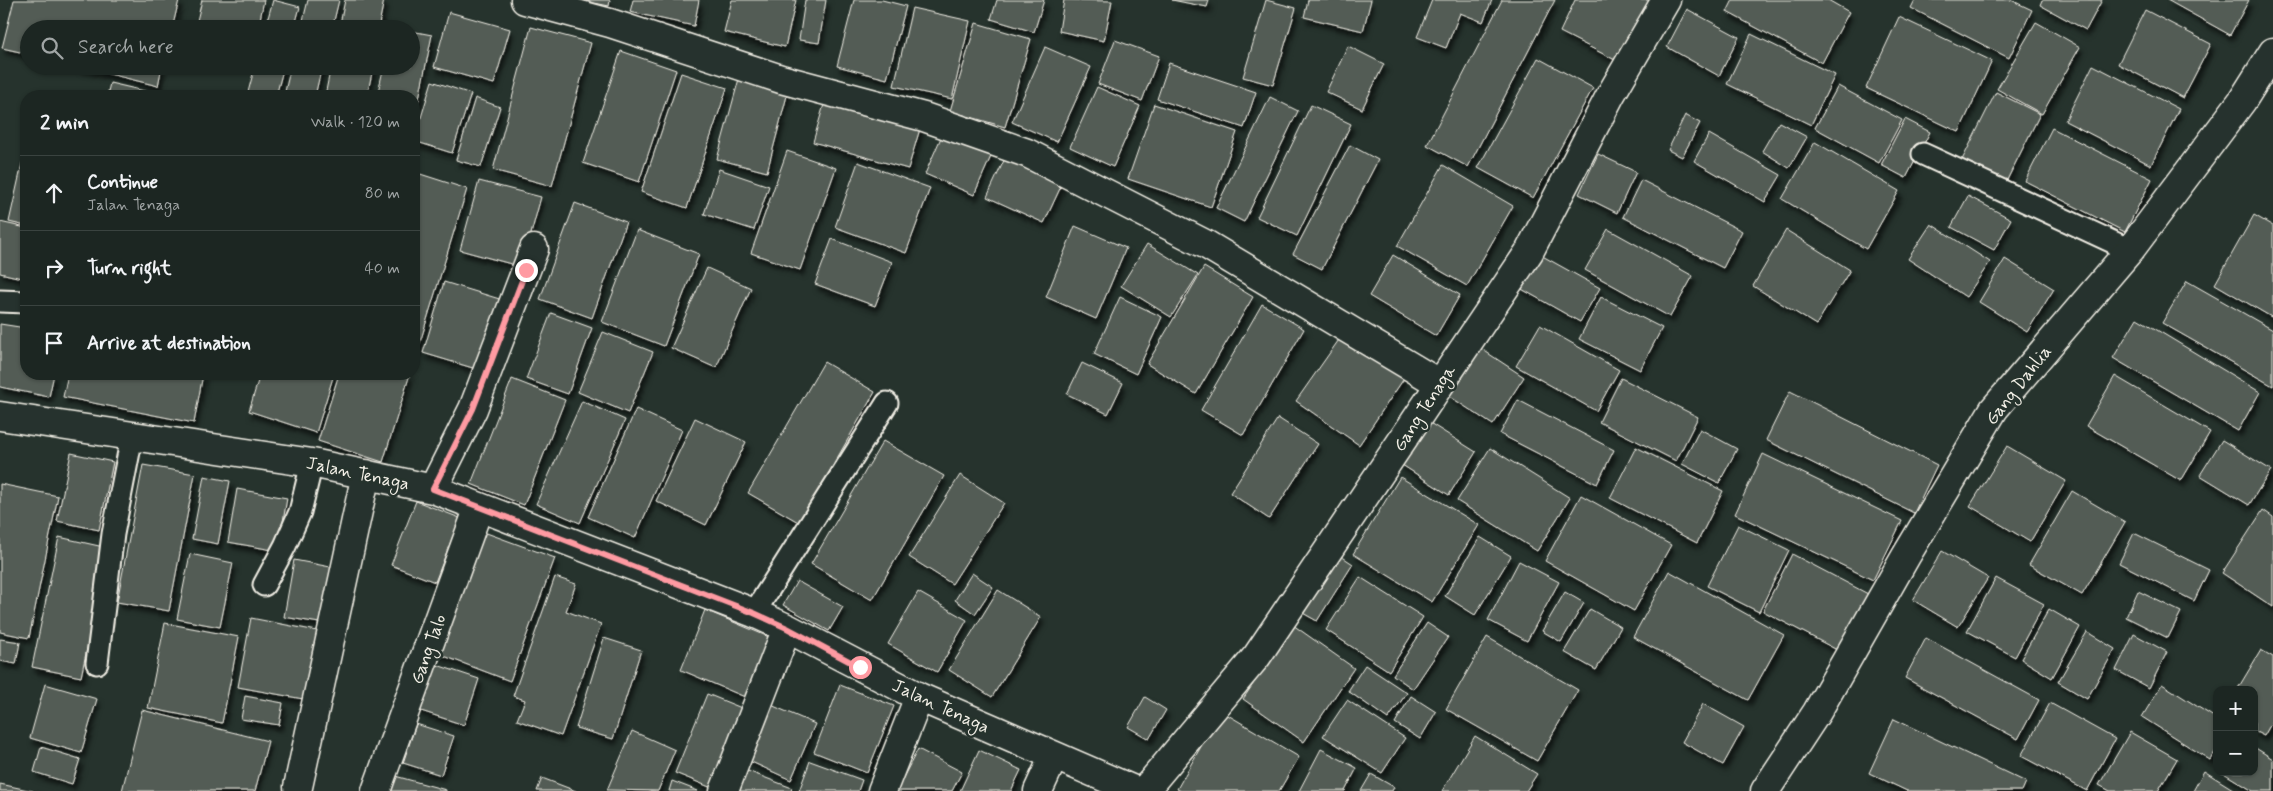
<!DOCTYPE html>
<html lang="en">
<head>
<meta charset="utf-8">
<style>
  body { margin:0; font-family:Mynerve,sans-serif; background:#252e2a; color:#f1f3f6 }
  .controls { position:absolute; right:15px; bottom:15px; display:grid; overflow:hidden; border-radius:10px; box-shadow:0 1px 4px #0004 }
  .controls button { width:45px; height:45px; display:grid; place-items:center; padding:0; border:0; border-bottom:1px solid #3a4340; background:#1c2622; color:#f1f3f6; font:25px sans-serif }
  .stop { position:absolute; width:15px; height:15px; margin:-11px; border:4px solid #ff9aa2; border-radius:50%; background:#fff }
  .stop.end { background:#ff9aa2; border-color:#fff; box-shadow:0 1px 5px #0008 }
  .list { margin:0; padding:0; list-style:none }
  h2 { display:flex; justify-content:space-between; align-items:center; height:65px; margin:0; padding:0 20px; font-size:21px }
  h2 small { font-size:16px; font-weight:400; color:#a0a5a5 }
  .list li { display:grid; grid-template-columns:32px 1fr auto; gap:15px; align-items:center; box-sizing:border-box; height:75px; padding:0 20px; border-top:1px solid #3a4340 }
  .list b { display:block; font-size:19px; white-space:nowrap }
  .list p { margin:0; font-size:16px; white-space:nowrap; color:#a0a5a5 }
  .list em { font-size:16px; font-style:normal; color:#a0a5a5 }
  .icon { flex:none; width:28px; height:28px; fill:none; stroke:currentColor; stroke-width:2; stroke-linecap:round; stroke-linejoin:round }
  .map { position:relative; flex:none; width:2273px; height:791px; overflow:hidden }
  .search { position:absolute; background:#1c2622; box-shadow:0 1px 4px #0004; left:20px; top:20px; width:400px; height:55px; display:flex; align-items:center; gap:12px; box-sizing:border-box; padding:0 18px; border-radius:28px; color:#a0a5a5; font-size:19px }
  .panel { position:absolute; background:#1c2622; box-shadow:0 1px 4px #0004; left:20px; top:90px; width:400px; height:290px; border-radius:20px }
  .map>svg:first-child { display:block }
  .building { fill:#525c55; stroke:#f4f1e8; filter:url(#shadow) }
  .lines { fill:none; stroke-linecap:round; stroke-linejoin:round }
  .service-casing { stroke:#f4f1e8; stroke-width:25 }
  .minor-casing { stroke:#f4f1e8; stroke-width:31 }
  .service { stroke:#26332d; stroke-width:21 }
  .minor { stroke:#26332d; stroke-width:28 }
  .route { stroke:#ff9aa2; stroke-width:6 }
  .labels { text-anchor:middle; stroke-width:5; stroke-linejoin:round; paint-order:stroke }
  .street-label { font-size:18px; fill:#f4f1e8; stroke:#26332d }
</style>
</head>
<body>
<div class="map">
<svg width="2273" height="791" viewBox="0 0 2273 791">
  <defs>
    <filter id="shadow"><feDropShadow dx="3" dy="5.5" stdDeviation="2.5" flood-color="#0009"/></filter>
  </defs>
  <rect width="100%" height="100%" fill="#26332d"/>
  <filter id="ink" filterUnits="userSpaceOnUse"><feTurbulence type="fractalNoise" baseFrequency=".02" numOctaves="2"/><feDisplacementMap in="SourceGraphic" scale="10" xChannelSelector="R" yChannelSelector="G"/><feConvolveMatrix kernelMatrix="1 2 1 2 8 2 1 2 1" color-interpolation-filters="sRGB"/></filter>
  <g filter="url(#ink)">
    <path class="building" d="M14 0H179L172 29H29V54L2 48Z
      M202 0H264L258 29H195Z
      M273 0 300 7 294 29H265Z
      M308 0H339L332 29H301Z
      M345 0H384L378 29H339Z
      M580 0H610L609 6Z
      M633 0H699L694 26 630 12Z
      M732 0H796L785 47 724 32Z
      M805 0H826L819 43 799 40Z
      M854 0H882L906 6 887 79 837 66Z
      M997 0H1044L1034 32 991 19Z
      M1064 0 1112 1 1104 41 1059 31Z
      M1172 0H1209L1207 7Z
      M1266 0 1296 8 1273 85 1243 77Z
      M1308 0H1371L1363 31 1304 17Z
      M1432 0H1492L1483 22 1460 13 1446 48 1417 37Z
      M1502 0H1555L1468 167 1427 145Z
      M1575 0H1656L1625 65 1560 32Z
      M1733 0H1828L1849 12 1822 63 1727 12Z
      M1915 0H2011L2032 10 2009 58 1911 8Z
      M2042 0H2102L2086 30 2040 5Z
      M2167 0H2249L2230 35Z
      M912 8 970 21 952 99 894 86Z
      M1687 9 1739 37 1719 76 1667 47Z
      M2145 10 2211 44 2183 98 2118 64Z
      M449 12 510 29 494 84 434 67Z
      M1899 17 1992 61 1959 132 1866 88Z
      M2036 22 2080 47 2042 114 1997 89Z
      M976 23 1031 39 1005 127 950 111Z
      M531 27 591 43 552 186 493 170Z
      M411 31 432 35 415 118 414 96H377L384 66H411Z
      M1751 34 1835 75 1811 125 1727 84Z
      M1115 40 1159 56 1142 101 1098 84Z
      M1348 46 1384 64 1362 109 1326 92Z
      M1045 47 1091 67 1057 142 1012 122Z
      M621 51 676 70 639 182 583 163Z
      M1538 58 1593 88 1533 198 1478 168Z
      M1169 63 1256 92 1244 128 1157 99Z
      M2093 65 2179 109 2151 165 2065 121Z
      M77 66H162L158 86Z
      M255 66H284L276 96H247Z
      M291 66H322L315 96H284Z
      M331 66 373 68 367 96H325Z
      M681 73 727 88 687 208 641 192Z
      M740 75 789 88 767 172 717 159Z
      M432 81 471 94 452 153 414 141Z
      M110 83 166 96H107Z
      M1838 86 1902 120 1879 163 1815 128Z
      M1097 87 1140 106 1113 167 1070 147Z
      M1996 92 2040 114 2006 182 1962 160Z
      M827 94 922 122 908 169 813 142Z
      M1270 97 1298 111 1244 222 1216 208Z
      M475 98 500 107 481 167 456 160Z
      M1154 104 1237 132 1211 207 1128 179Z
      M1311 105 1351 124 1297 236 1257 217Z
      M1685 115 1700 123 1682 157 1668 150Z
      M1905 119 1930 132 1906 178 1881 165Z
      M1779 122 1807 137 1789 168 1762 151Z
      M2052 128 2152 179 2125 232 2025 181Z
      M943 133 992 154 974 195 925 174Z
      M1709 134 1781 175 1765 202 1694 161Z
      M1815 142 1899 191 1866 249 1782 199Z
      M1350 145 1378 160 1322 269 1293 254Z
      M26 146V226L9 222Z
      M787 151 836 168 800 270 751 253Z
      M1598 154 1636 172 1617 213 1579 194Z
      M1006 156 1063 182 1044 223 987 197Z
      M858 162 930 188 906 253 835 227Z
      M1443 165 1513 206 1467 286 1397 246Z
      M719 169 769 186 754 230 704 214Z
      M414 172 467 189 414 362Z
      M1641 180 1742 231 1723 268 1623 217Z
      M479 181 541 197 522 267 460 250Z
      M1968 196 2011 219 1994 250 1951 227Z
      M575 203 626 222 592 318 540 299Z
      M2254 215 2273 226V318L2215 284Z
      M0 222 26 228V279L0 273Z
      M1931 224 1990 262 1966 297 1908 259Z
      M1075 226 1126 248 1096 319 1046 297Z
      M1608 229 1693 276 1670 317 1585 270Z
      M637 230 699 254 664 346 602 322Z
      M1786 230 1850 270 1816 325 1753 286Z
      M832 239 892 262 875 306 815 284Z
      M1147 244 1198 275 1171 317 1121 286Z
      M1537 253 1600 288 1580 322 1518 287Z
      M1393 255 1460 295 1436 336 1369 296Z
      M2005 259 2054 289 2027 332 1979 302Z
      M1204 267 1253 297 1196 394 1147 364Z
      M707 268 751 288 716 368 671 348Z
      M2187 281 2273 330V386L2162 323Z
      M444 282 506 301 486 372 423 353Z
      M1120 297 1162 317 1136 374 1094 354Z
      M1601 297 1662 328 1640 370 1579 339Z
      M1262 304 1304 329 1243 435 1201 410Z
      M551 313 592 328 568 394 526 379Z
      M2137 318 2260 392 2238 431 2113 358Z
      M0 324 26 328V374H54L49 397 0 387Z
      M1540 325 1619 370 1596 411 1516 366Z
      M603 332 653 352 628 413 578 392Z
      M1343 334 1405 377 1359 445 1296 401Z
      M1480 348 1524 377 1493 425 1449 396Z
      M824 362 875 392 800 523 748 493Z
      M1082 363 1123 383 1108 414 1067 394Z
      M68 374H203L194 423 63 397Z
      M260 374H334L316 433 249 411Z
      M339 374H410L383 462 318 441Z
      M2115 376 2210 432 2181 481 2086 426Z
      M1621 378 1698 417 1676 461 1599 422Z
      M512 379 565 400 524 505 471 484Z
      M1790 391 1937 465 1914 513 1766 440Z
      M1518 400 1614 450 1597 484 1500 434Z
      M582 401 625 420 580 523 536 504Z
      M636 409 682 430 635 538 588 517Z
      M695 418 746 442 706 525 656 501Z
      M1278 418 1318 444 1269 519 1230 493Z
      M1425 420 1476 452 1449 495 1399 463Z
      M1700 429 1737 449 1719 483 1682 464Z
      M2222 440 2271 470 2249 505 2200 475Z
      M883 441 944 476 872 600 811 564Z
      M2007 446 2066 481 2030 542 1970 506Z
      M1636 447 1723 491 1697 543 1610 498Z
      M1490 448 1570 498 1537 551 1457 501Z
      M71 453 113 462 99 530 57 521Z
      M1763 454 1902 521 1873 580 1735 514Z
      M143 465 195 474 169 611 117 602Z
      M960 475 1004 503 952 584 909 557Z
      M204 476 230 481 218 544 192 539Z
      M1400 477 1479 525 1432 602 1353 554Z
      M0 484 58 496 29 638 0 632Z
      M237 489 287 498 278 551 228 542Z
      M2072 491 2125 522 2082 595 2029 565Z
      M1581 495 1671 545 1634 611 1545 561Z
      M416 501 460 518 435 582 391 565Z
      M2263 510 2273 517V607L2222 573Z
      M1738 525 1789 550 1759 612 1707 586Z
      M481 531 555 558 510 681 436 653Z
      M2134 533 2209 570 2194 601 2119 563Z
      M59 537 108 548 81 677 32 667Z
      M1480 537 1511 556 1475 615 1445 596Z
      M1942 551 1988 578 1958 627 1913 600Z
      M190 554 233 563 220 627 177 619Z
      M1338 554 1353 564 1317 621 1301 612Z
      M1792 554 1868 594 1839 651 1763 611Z
      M294 560 341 569 331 625 284 617Z
      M1519 561 1559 582 1527 641 1488 620Z
      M1669 571 1784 635 1748 700 1633 637Z
      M972 573 993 587 975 614 955 600Z
      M555 577 576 584 566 611 601 624 561 736 517 720 525 700 513 696Z
      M1360 577 1423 617 1389 671 1326 630Z
      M1996 578 2044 604 2015 657 1967 631Z
      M797 581 843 607 829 631 783 605Z
      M998 590 1041 617 992 697 949 670Z
      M2138 591 2181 612 2168 638 2126 617Z
      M918 592 967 620 937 672 888 644Z
      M1565 592 1584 603 1561 642 1542 631Z
      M1590 609 1621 627 1596 670 1564 652Z
      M2049 609 2080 627 2052 678 2021 659Z
      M705 610 769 637 745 697 681 670Z
      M251 618 327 633 314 701 238 687Z
      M165 623 239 637 222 723 148 708Z
      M1427 623 1448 637 1413 689 1393 675Z
      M1293 625 1354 668 1304 742 1243 699Z
      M2087 632 2115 649 2087 699 2058 682Z
      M2134 634 2167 652 2149 688 2116 670Z
      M1487 637 1578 690 1537 761 1446 709Z
      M604 638 641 650 613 739 576 728Z
      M1926 638 2039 700 2018 739 1905 678Z
      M0 639 20 642 16 664 0 661Z
      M2261 650 2273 657V720L2264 736 2254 731V690H2237Z
      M431 663 479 679 464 725 415 709Z
      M1365 665 1407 693 1388 719 1348 691Z
      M45 684 97 699 81 753 30 738Z
      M2162 684 2217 719V749L2210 760 2142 717Z
      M840 685 894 706 867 773 814 752Z
      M707 694 744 709 712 788 675 773Z
      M245 696 283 703 279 725 241 719Z
      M1411 696 1436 712 1420 739 1395 723Z
      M1145 697 1166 710 1149 739 1128 727Z
      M1347 700 1405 738 1382 773 1323 736Z
      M2050 703 2115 739 2087 791 2021 756Z
      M1703 704 1744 727 1723 765 1682 742Z
      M771 705 815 724 791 780 747 760Z
      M142 710 268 741 255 791H122Z
      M1221 711 1299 757 1279 791H1181L1177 789Z
      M1894 719 2026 782 2022 791H1907L1869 773Z
      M416 724 454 736 441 775 403 763Z
      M632 731 675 750 658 791 607 790Z
      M2130 732 2177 759 2158 791H2110L2099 785Z
      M1475 736 1537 774 1526 791H1442Z
      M41 747 80 759 72 784 34 772Z
      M2254 747 2273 759V791H2253L2222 772H2254Z
      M918 749 962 772 952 791H896Z
      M1321 749 1357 768 1345 791H1299Z
      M979 750 1021 770 1011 791H960Z
      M810 761 862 780 858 791H799Z
      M745 770 792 788 791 791H737Z
      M2204 771 2236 791H2193Z
      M1371 774 1394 787 1392 791H1361Z
      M395 776 446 790V791H391Z
      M542 778 576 791H537Z
      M672 781 698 791H669Z
      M0 784 33 791H0Z"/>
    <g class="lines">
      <defs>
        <path id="service" d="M1923 154 2130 250
          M0 301 26 302
          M264 585 285 546 300 512 312 463
          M754 613 887 403
          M97 663 113 534 132 436"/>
        <path id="minor" d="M525 0 610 23 781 79 924 117 1027 153 1207 245 1440 384
          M0 416 312 463 433 489 754 613 787 628 919 697 1136 791
          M433 489 473 409 534 249
          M298 787 366 474
          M376 791 479 507
          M724 791 787 628
          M882 791 919 697
          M1038 791 1054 756
          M1144 791 1257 656 1529 252 1610 96 1666 0
          M1765 791 1817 712 1906 556 1994 409 2130 250 2242 101 2273 52"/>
      </defs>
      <use href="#service" class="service-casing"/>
      <use href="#minor" class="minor-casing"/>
      <use href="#service" class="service"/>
      <use href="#minor" class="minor"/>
    </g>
  </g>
  <g class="lines" filter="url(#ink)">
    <path class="route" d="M526 270 473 409 433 489 754 613 787 628 860 667"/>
  </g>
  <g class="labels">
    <g class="street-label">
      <text transform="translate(2018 385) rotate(-52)" y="6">Gang Dahlia</text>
      <text transform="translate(1424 408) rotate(-57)" y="6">Gang Tenaga</text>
      <text transform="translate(358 473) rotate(12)" y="6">Jalan Tenaga</text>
      <text transform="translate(428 649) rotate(-70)" y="6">Gang Talo</text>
      <text transform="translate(941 706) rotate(25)" y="6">Jalan Tenaga</text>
    </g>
  </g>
</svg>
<div class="controls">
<button>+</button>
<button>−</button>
</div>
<div class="stop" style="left:860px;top:667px"></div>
<div class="stop end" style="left:526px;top:270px"></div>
<div class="search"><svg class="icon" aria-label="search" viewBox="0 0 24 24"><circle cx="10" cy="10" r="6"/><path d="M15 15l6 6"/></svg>Search here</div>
<section class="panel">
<h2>2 min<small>Walk · 120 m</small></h2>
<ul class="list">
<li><svg class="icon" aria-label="ahead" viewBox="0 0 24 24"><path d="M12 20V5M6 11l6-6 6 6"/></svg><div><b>Continue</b><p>Jalan Tenaga</p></div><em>80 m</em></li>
<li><svg class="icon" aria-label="right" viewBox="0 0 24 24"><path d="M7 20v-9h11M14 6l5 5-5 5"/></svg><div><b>Turn right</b></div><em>40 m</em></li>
<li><svg class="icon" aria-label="arrive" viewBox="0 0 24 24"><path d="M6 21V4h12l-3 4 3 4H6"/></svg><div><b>Arrive at destination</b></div></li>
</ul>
</section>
</div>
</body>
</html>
